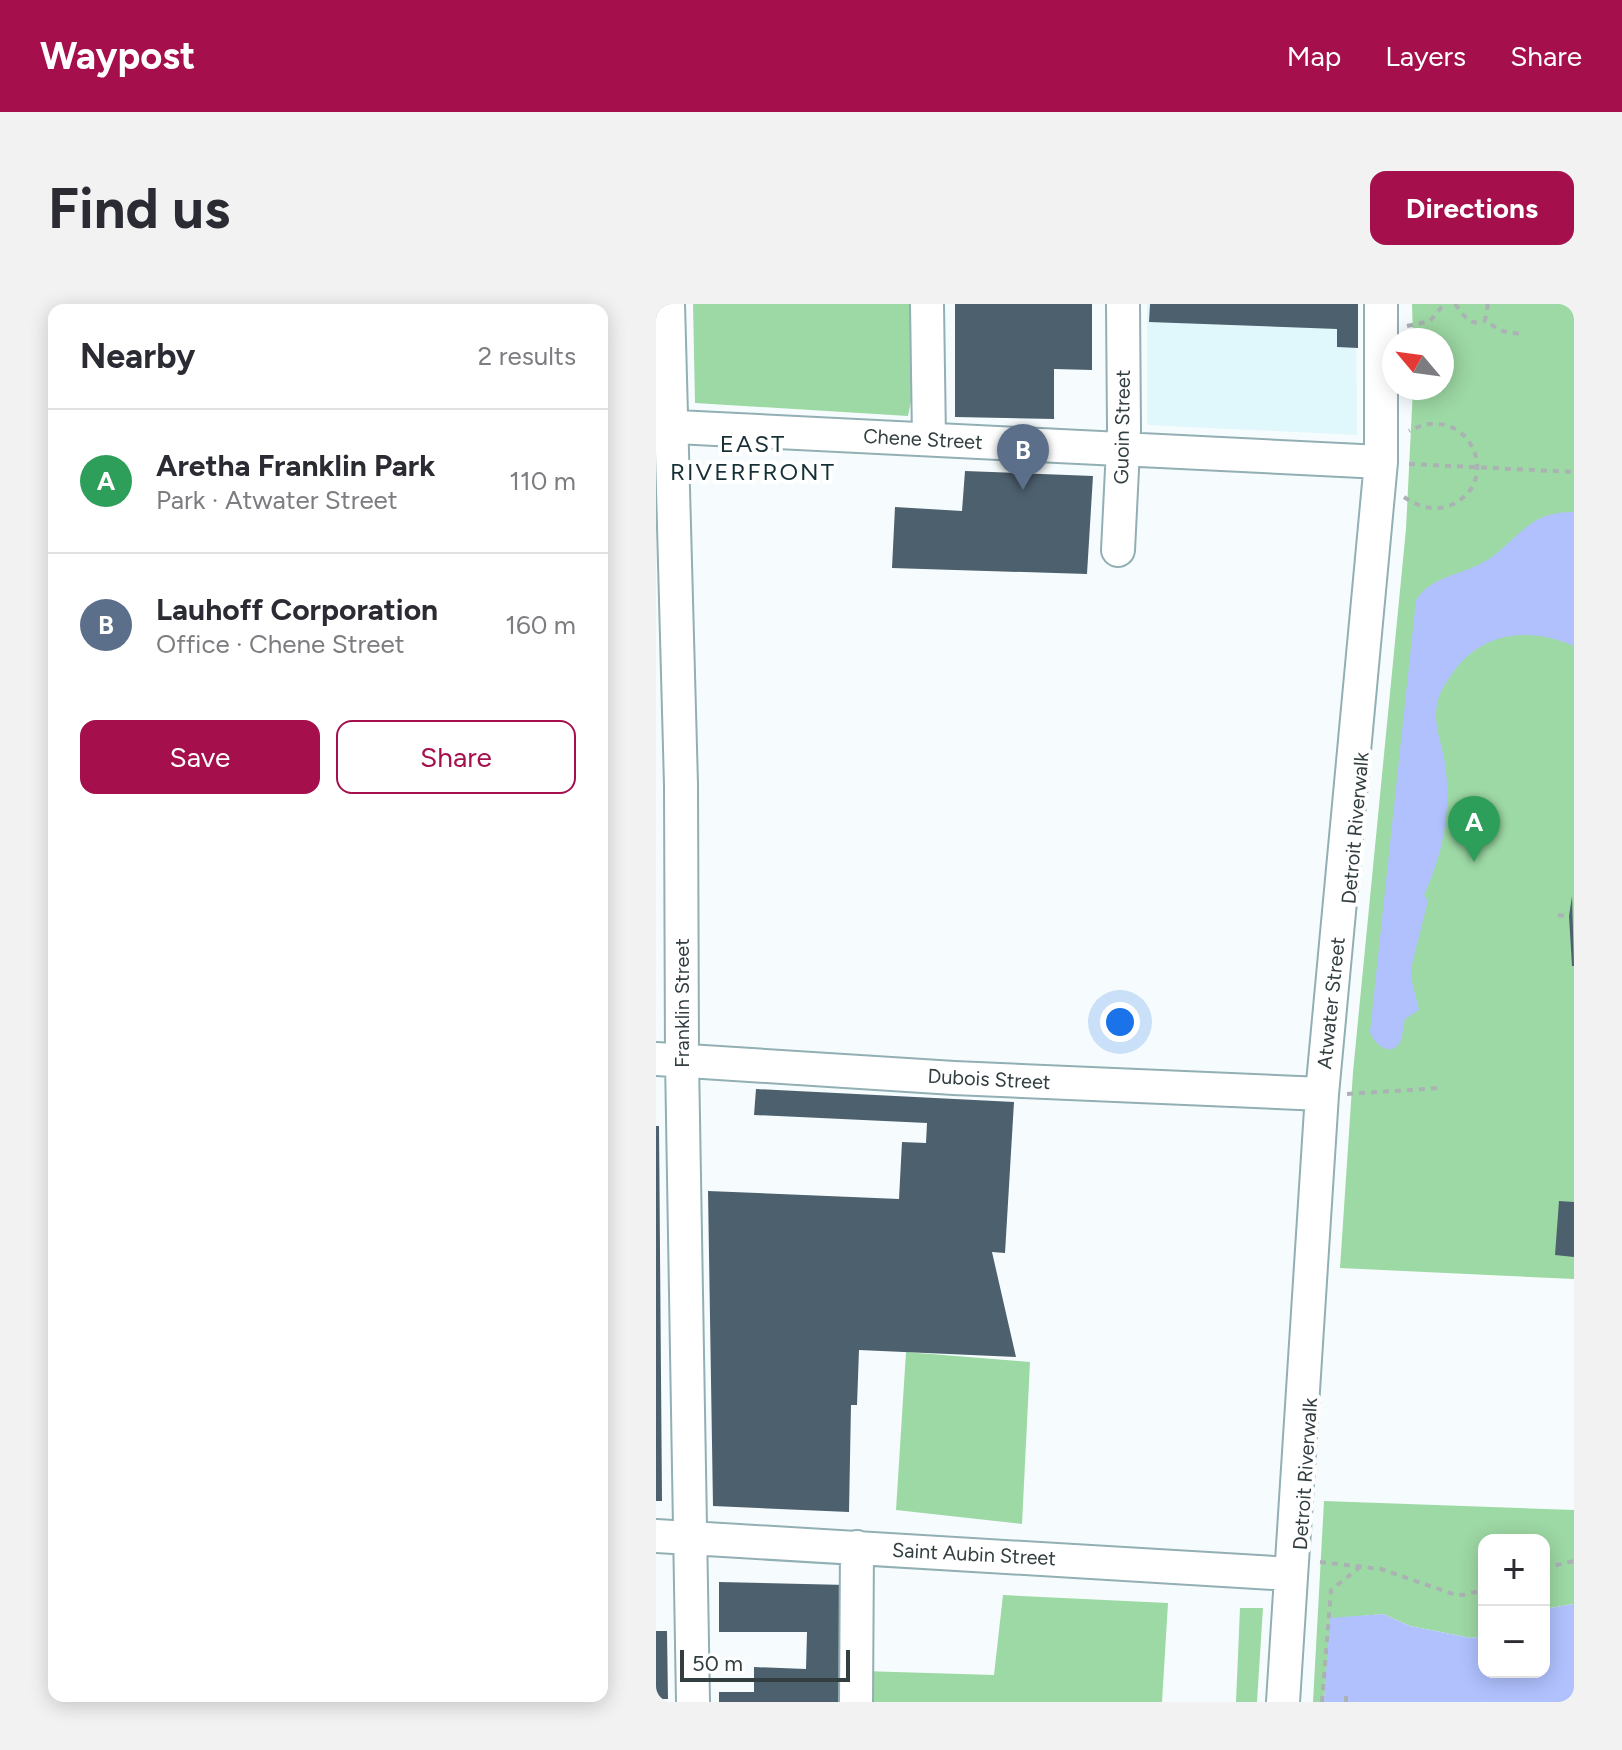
<!DOCTYPE html>
<html lang="en">
<head>
<meta charset="utf-8">
<style>
  body { margin:0; font-family:Figtree,sans-serif; background:#f2f2f3; color:#2b2b33 }
  .controls { position:absolute; right:24px; bottom:24px; display:grid; overflow:hidden; border-radius:16px; box-shadow:0 4px 20px #0003 }
  .controls button { width:72px; height:72px; display:grid; place-items:center; padding:0; border:0; border-bottom:2px solid #e1e1e2; background:#fff; color:#2b2b33; font:40px sans-serif }
  .compass { position:absolute; left:726px; top:24px; width:72px; height:72px; border-radius:50%; background:#fff; box-shadow:0 4px 20px #0003; rotate:299deg }
  .scale { position:absolute; left:24px; bottom:20px; width:170px; box-sizing:border-box; padding-left:8px; border:4px solid #323e40; border-top:0; font-size:22px; line-height:28px; white-space:nowrap; color:#323e40; -webkit-text-stroke:6px #fff; paint-order:stroke }
  .you { position:absolute; left:464px; top:718px; width:28px; height:28px; margin:-20px; border:6px solid #fff; border-radius:50%; background:#1a73e8; box-shadow:0 0 0 12px #1a73e833 }
  .badge { display:grid; place-items:center; width:52px; height:52px; border-radius:50%; background:#a40f4c; color:#fff; font-size:26px; font-weight:700 }
  .pin { position:absolute; translate:-50% -66px; filter:drop-shadow(0 2px 4px #0008) }
  .pin::after { content:''; position:absolute; top:42px; width:28px; height:24px; background:inherit; clip-path:polygon(0 0,100% 0,50% 100%) }
  .list { margin:0; padding:0; list-style:none }
  h2 { display:flex; justify-content:space-between; align-items:center; height:104px; margin:0; padding:0 32px; font-size:34px }
  h2 small { font-size:26px; font-weight:400; color:#7c7c81 }
  .list li { display:grid; grid-template-columns:52px 1fr auto; gap:24px; align-items:center; box-sizing:border-box; height:144px; padding:0 32px; border-top:2px solid #e1e1e2 }
  .list b { display:block; font-size:30px; white-space:nowrap }
  .list p { margin:0; font-size:26px; white-space:nowrap; color:#7c7c81 }
  .list em { font-size:26px; font-style:normal; color:#7c7c81 }
  .actions { display:flex; gap:16px; padding:24px 32px }
  .actions a { flex:1; padding:18px 0; border:2px solid #a40f4c; border-radius:16px; text-align:center; font-size:28px; color:#a40f4c }
  .actions .main { background:#a40f4c; color:#fff }
  .map { position:relative; flex:none; width:918px; height:1398px; overflow:hidden; border-radius:16px }
  header { display:flex; align-items:center; gap:48px; box-sizing:border-box; height:112px; padding:0 40px; background:#a40f4c; color:#fff }
  header strong { font-size:38px }
  nav { display:flex; gap:44px; margin-inline-start:auto; font-size:28px }
  .intro { display:flex; align-items:center; justify-content:space-between; box-sizing:border-box; height:192px; padding:0 48px }
  h1 { margin:0; font-size:56px }
  .button { padding:20px 36px; border-radius:16px; background:#a40f4c; color:#fff; font-size:28px; font-weight:700 }
  main { display:flex; gap:48px; padding:0 48px }
  aside { flex:1; background:#fff; border-radius:16px; box-shadow:0 4px 20px #0003 }
  .map>svg:first-child { display:block }
  .built { fill:#e0f8fc }
  .green { fill:#9dd9a4 }
  .water { fill:#b0c1fe }
  .building { fill:#4d606e }
  .lines { fill:none; stroke-linecap:round; stroke-linejoin:round }
  .minor-casing { stroke:#92afb4; stroke-width:36 }
  .path { stroke:#aab2b3; stroke-width:4; stroke-dasharray:6 6; stroke-linecap:butt }
  .minor { stroke:#fff; stroke-width:32 }
  .labels { text-anchor:middle; stroke-width:8; stroke-linejoin:round; paint-order:stroke }
  .street-label { font-size:20px; fill:#323e40; stroke:#fff }
  .quarter-label { font-size:24px; letter-spacing:2px; fill:#163035; stroke:#fff }
</style>
</head>
<body>
<header>
<strong>Waypost</strong>
<nav><a>Map</a><a>Layers</a><a>Share</a></nav>
</header>
<div class="intro"><h1>Find us</h1><a class="button">Directions</a></div>
<main>
<aside>
<h2>Nearby<small>2 results</small></h2>
<ul class="list">
<li><span class="badge" style="background:#2e9e5b">A</span><div><b>Aretha Franklin Park</b><p>Park · Atwater Street</p></div><em>110 m</em></li>
<li><span class="badge" style="background:#5c6f8a">B</span><div><b>Lauhoff Corporation</b><p>Office · Chene Street</p></div><em>160 m</em></li>
</ul>
<div class="actions"><a class="main">Save</a><a>Share</a></div>
</aside>
<div class="map">
<svg width="918" height="1398" viewBox="0 0 918 1398">
  <rect width="100%" height="100%" fill="#f6fcfd"/>
  <path class="built" d="M491 0H700L701 131 491 121Z"/>
  <path class="green" d="M37 0H256L257 87 252 112 39 99Z
    M756 0H918V975L684 964 697 768 750 225 757 84H786V36H757Z
    M250 1048 374 1058 366 1220 240 1206Z
    M668 1197 918 1206V1300L888 1305V1236H828V1332L815 1334 754 1322 727 1310 675 1315 668 1398H657Z
    M347 1291 512 1299 506 1398H207V1367L338 1371Z
    M584 1304H607L601 1398H580Z"/>
  <path class="water" d="M918 208V342C874 323 828 327 798 367 791 377 783 388 781 400 777 420 786 440 789 460 796 505 787 550 768 591L772 597 755 664V674L763 706 749 715C747 722 747 729 745 736 737 755 718 741 714 728L760 296C774 273 804 271 826 259 848 248 865 222 887 213 897 209 907 208 918 208Z
    M918 1300V1398H668L674 1314 727 1310 754 1322 815 1334 828 1332V1368H888V1305Z"/>
  <path class="building" d="M299 0H436V66L398 65V115L299 113Z
    M494 0H702V44L681 43V25L493 18Z
    M309 167 437 172 431 270 236 264 239 203 306 207Z
    M916 592 918 662H916L913 612Z
    M100 785 358 798 349 949 336 948 360 1053 203 1046 201 1101H195L193 1208 57 1202 52 887 243 895 246 838 270 839 271 819 98 811Z
    M0 822H3L6 1197H0Z
    M903 897 918 898V953L899 951Z
    M63 1278 191 1281V1398H63V1388H98V1363L150 1365 151 1328H63Z
    M0 1327H11L12 1395H0Z"/>
  <g class="lines">
    <defs>
      <path id="minor" d="M12 0 25 481 26 756 37 1398
        M271 0 273 134
        M0 122 725 158
        M462 246 468 125 467 0
        M0 755 298 774 666 790
        M0 1232 635 1270
        M200 1398 201 1243
        M627 1398 666 790 725 158V0"/>
    </defs>
    <use href="#minor" class="minor-casing"/>
    <path class="path" d="M799 0C808 11 813 23 829 17
      M832 0 829 17 846 27 864 30
      M751 22 774 17 788 0
      M753 160 918 168
      M748 193C763 203 778 208 795 201 849 178 812 95 753 127
      M902 611 910 612
      M691 790 784 784
      M664 1258 725 1265 797 1290 807 1291 828 1286
      M888 1264 918 1257
      M666 1398 675 1286 704 1263
      M690 1398V1386"/>
    <use href="#minor" class="minor"/>
  </g>
  <g class="labels">
    <g class="street-label">
      <text transform="translate(466 123) rotate(-89)" y="7">Guoin Street</text>
      <text transform="translate(267 135) rotate(3)" y="7">Chene Street</text>
      <text transform="translate(699 524) rotate(-85)" y="7">Detroit Riverwalk</text>
      <text transform="translate(26 699) rotate(-90)" y="7">Franklin Street</text>
      <text transform="translate(675 699) rotate(-84)" y="7">Atwater Street</text>
      <text transform="translate(333 775) rotate(3)" y="7">Dubois Street</text>
      <text transform="translate(649 1170) rotate(-86)" y="7">Detroit Riverwalk</text>
      <text transform="translate(318 1250) rotate(3)" y="7">Saint Aubin Street</text>
    </g>
    <g class="quarter-label">
      <text x="97" y="148">EAST<tspan x="97" dy="28">RIVERFRONT</tspan></text>
    </g>
  </g>
</svg>
<div class="controls">
<button>+</button>
<button>−</button>
</div>
<svg class="compass" viewBox="-18 -18 36 36"><path d="M0-13l5 13h-10z" fill="#e53935"/><path d="M0 13l5-13h-10z" fill="#7c7c81"/></svg>
<div class="scale">50 m</div>
<div class="you"></div>
<div class="pin badge" style="left:818px;top:558px;background:#2e9e5b">A</div>
<div class="pin badge" style="left:367px;top:186px;background:#5c6f8a">B</div>
</div>
</main>
</body>
</html>
